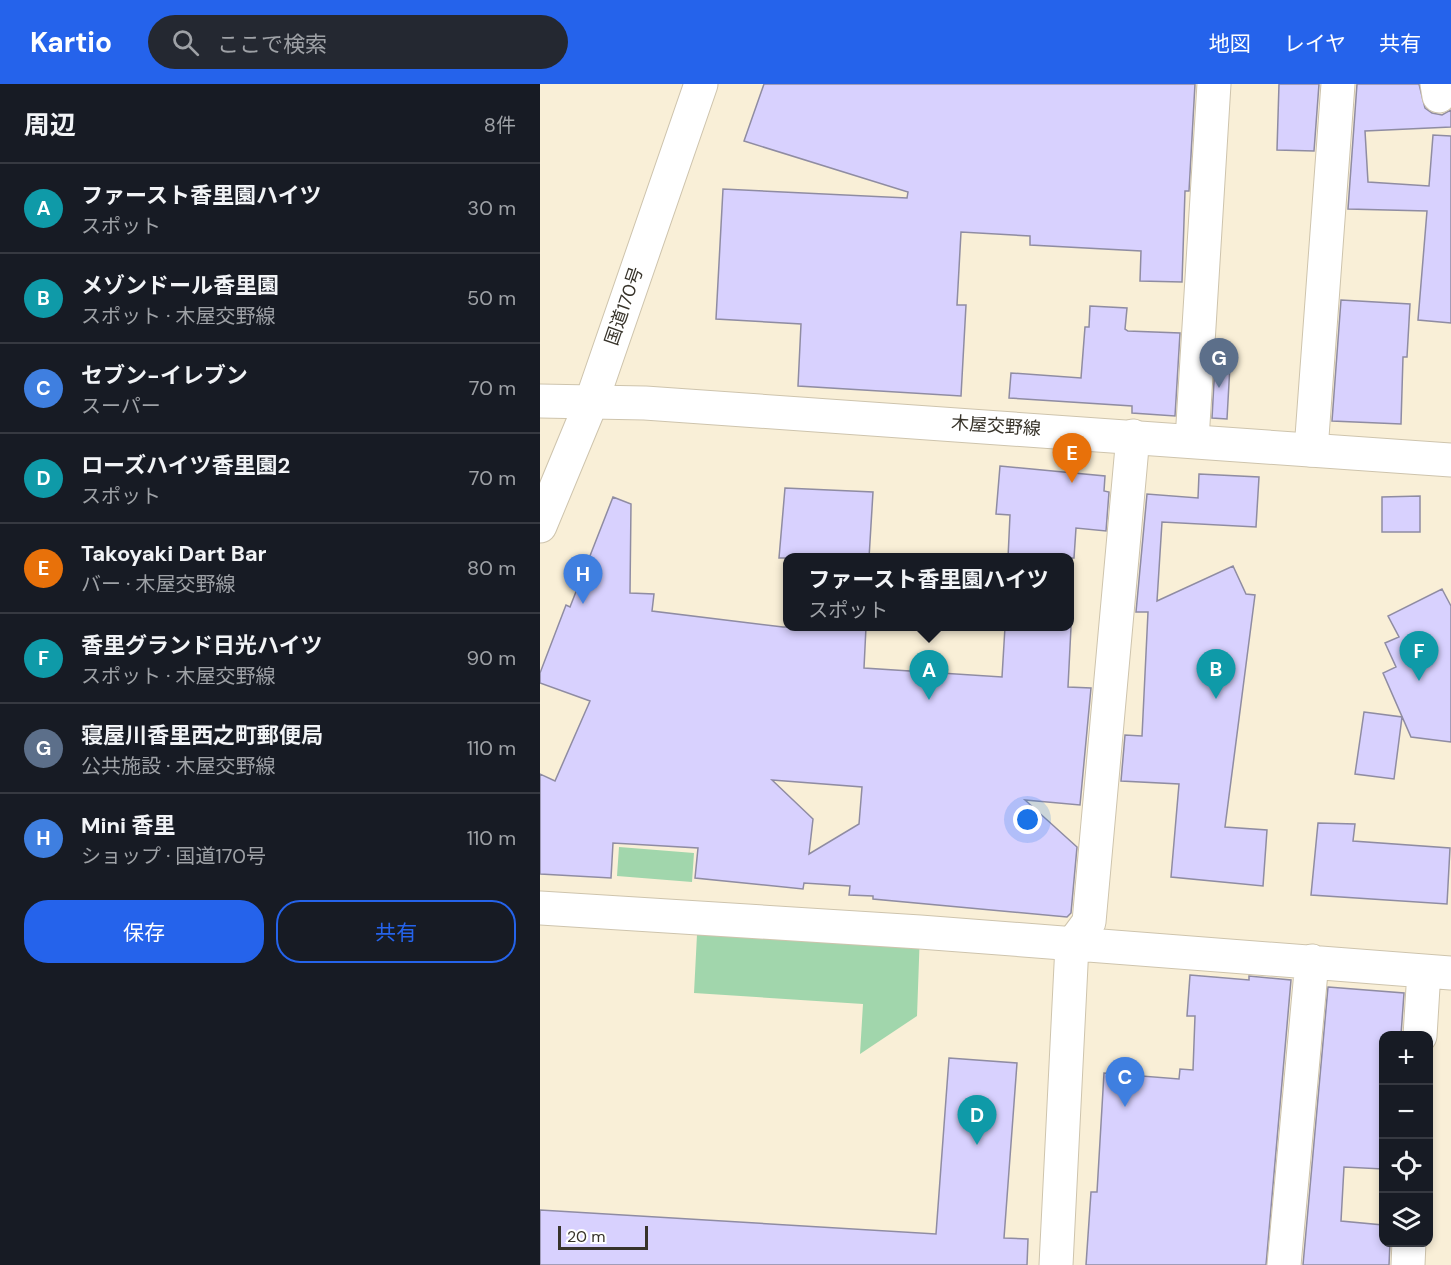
<!DOCTYPE html>
<html lang="ja">
<head>
<meta charset="utf-8">
<style>
  body { margin:0; font-family:"DM Sans","Noto Sans JP",sans-serif; background:#242831; color:#f1f3f6 }
  .controls { position:absolute; right:18px; bottom:18px; display:grid; overflow:hidden; border-radius:12px; box-shadow:0 3px 9px #0003 }
  .controls button { width:54px; height:54px; display:grid; place-items:center; padding:0; border:0; border-bottom:2px solid #363941; background:#171b24; color:#f1f3f6; font:30px sans-serif }
  .scale { position:absolute; left:18px; bottom:15px; width:90px; box-sizing:border-box; padding-left:6px; border:3px solid #37332a; border-top:0; font-size:16px; line-height:21px; white-space:nowrap; color:#37332a; -webkit-text-stroke:4px #fff; paint-order:stroke }
  .you { position:absolute; left:488px; top:736px; width:21px; height:21px; margin:-15px; border:4px solid #fff; border-radius:50%; background:#1a73e8; box-shadow:0 0 0 9px #1a73e833 }
  .badge { display:grid; place-items:center; width:39px; height:39px; border-radius:50%; background:#2563eb; color:#fff; font-size:20px; font-weight:700 }
  .pin { position:absolute; translate:-50% -50px; filter:drop-shadow(0 2px 3px #0008) }
  .pin::after { content:''; position:absolute; top:32px; width:21px; height:18px; background:inherit; clip-path:polygon(0 0,100% 0,50% 100%) }
  .popup { position:absolute; left:243px; top:469px; width:291px; height:78px; box-sizing:border-box; display:grid; place-content:center; border-radius:12px; background:#171b24; filter:drop-shadow(0 2px 4px #0005); font-size:20px; white-space:nowrap; color:#9ea1a6 }
  .popup b { font-size:22px; color:#f1f3f6 }
  .popup::after { content:''; position:absolute; left:50%; top:100%; margin-left:-12px; border:12px solid transparent; border-top-color:#171b24 }
  .list { margin:0; padding:0; list-style:none }
  h2 { display:flex; justify-content:space-between; align-items:center; height:78px; margin:0; padding:0 24px; font-size:26px }
  h2 small { font-size:20px; font-weight:400; color:#9ea1a6 }
  .list li { display:grid; grid-template-columns:39px 1fr auto; gap:18px; align-items:center; box-sizing:border-box; height:90px; padding:0 24px; border-top:2px solid #363941 }
  .list b { display:block; font-size:22px; white-space:nowrap }
  .list p { margin:0; font-size:20px; white-space:nowrap; color:#9ea1a6 }
  .list em { font-size:20px; font-style:normal; color:#9ea1a6 }
  .actions { display:flex; gap:12px; padding:18px 24px }
  .actions a { flex:1; padding:14px 0; border:2px solid #2563eb; border-radius:24px; text-align:center; font-size:21px; color:#2563eb }
  .actions .main { background:#2563eb; color:#fff }
  .icon { flex:none; width:33px; height:33px; fill:none; stroke:currentColor; stroke-width:2; stroke-linecap:round; stroke-linejoin:round }
  .map { position:relative; flex:none; width:911px; height:1181px; overflow:hidden }
  header { display:flex; align-items:center; gap:36px; box-sizing:border-box; height:84px; padding:0 30px; background:#2563eb; color:#fff }
  header strong { font-size:28px }
  nav { display:flex; gap:33px; margin-inline-start:auto; font-size:21px }
  .search { width:420px; height:54px; background:#242831; display:flex; align-items:center; gap:15px; box-sizing:border-box; padding:0 21px; border-radius:33px; color:#9ea1a6; font-size:22px }
  main { display:flex }
  aside { flex:1; background:#171b24 }
  .map>svg:first-child { display:block }
  .green { fill:#a1d6ac }
  .building { fill:#d8d1fe; stroke:#8f8ca2; stroke-width:1.5; fill-rule:evenodd }
  .lines { fill:none; stroke-linecap:round; stroke-linejoin:round }
  .minor-casing { stroke:#cec4ad; stroke-width:35 }
  .major-casing { stroke:#cec4ad; stroke-width:35 }
  .highway-casing { stroke:#cec4ad; stroke-width:35 }
  .minor { stroke:#fff; stroke-width:33 }
  .major { stroke:#fff; stroke-width:33 }
  .highway { stroke:#fff; stroke-width:33 }
  .labels { text-anchor:middle; stroke-width:4.5; stroke-linejoin:round; paint-order:stroke }
  .street-label { font-size:18px; fill:#37332a; stroke:#fff }
</style>
</head>
<body>
<header>
<strong>Kartio</strong>
<div class="search"><svg class="icon" aria-label="search" viewBox="0 0 24 24"><circle cx="10" cy="10" r="6"/><path d="M15 15l6 6"/></svg>ここで検索</div>
<nav><a>地図</a><a>レイヤ</a><a>共有</a></nav>
</header>
<main>
<aside>
<h2>周辺<small>8件</small></h2>
<ul class="list">
<li><span class="badge" style="background:#0f9aa8">A</span><div><b>ファースト香里園ハイツ</b><p>スポット</p></div><em>30 m</em></li>
<li><span class="badge" style="background:#0f9aa8">B</span><div><b>メゾンドール香里園</b><p>スポット · 木屋交野線</p></div><em>50 m</em></li>
<li><span class="badge" style="background:#3f7fe0">C</span><div><b>セブン-イレブン</b><p>スーパー</p></div><em>70 m</em></li>
<li><span class="badge" style="background:#0f9aa8">D</span><div><b>ローズハイツ香里園2</b><p>スポット</p></div><em>70 m</em></li>
<li><span class="badge" style="background:#e8710a">E</span><div><b>Takoyaki Dart Bar</b><p>バー · 木屋交野線</p></div><em>80 m</em></li>
<li><span class="badge" style="background:#0f9aa8">F</span><div><b>香里グランド日光ハイツ</b><p>スポット · 木屋交野線</p></div><em>90 m</em></li>
<li><span class="badge" style="background:#5c6f8a">G</span><div><b>寝屋川香里西之町郵便局</b><p>公共施設 · 木屋交野線</p></div><em>110 m</em></li>
<li><span class="badge" style="background:#3f7fe0">H</span><div><b>Mini 香里</b><p>ショップ · 国道170号</p></div><em>110 m</em></li>
</ul>
<div class="actions"><a class="main">保存</a><a>共有</a></div>
</aside>
<div class="map">
<svg width="911" height="1181" viewBox="0 0 911 1181">
  <rect width="100%" height="100%" fill="#f9efd7"/>
  <path class="green" d="M79 763 154 769 152 798 77 792Z
    M158 831 380 848 377 932 320 970 323 920 154 909Z"/>
  <path class="building" d="M224 0H655L649 107H645L642 198 600 197 601 167 490 161V152L421 148 417 221H426L421 312 258 302 261 240 176 235 183 105 367 114 368 108 204 57Z
    M739 0H779L774 67 737 66Z
    M817 0H879L885 24 892 29 902 31 911 26V43L825 47 828 98 889 102 893 51 911 52V239L878 236 887 127 808 125Z
    M801 216 870 220 867 273H863L861 340 792 337Z
    M550 222 587 224 585 245 588 247 640 249 635 332 592 329V322L469 314 471 289 541 294 545 243H549Z
    M675 280 690 281 687 335 672 334Z
    M460 382 565 392 564 407 569 408 566 447 536 444 534 474H468L470 431 456 430Z
    M659 390 719 393 716 443 622 438 617 517 693 482 706 510 715 511 685 743 727 746 723 802 631 793 639 700 581 697 585 651 602 652 608 528H596L607 410 658 414Z
    M245 404 333 408 329 474H239Z
    M880 412V448H842V413Z
    M73 413 91 420 90 509 114 510 112 527 243 543H326L324 584 462 593 465 543H531L528 603 551 604 540 721 485 716 537 763 531 829 527 833 333 815V812L309 811 310 802 264 799 263 805 155 794 158 764 73 759 71 794 0 790V690L15 697 50 617 0 599V589L26 521 30 523ZM232 696 322 703 319 740 269 770 273 735Z
    M902 505 911 522V658L871 653 843 589 856 583 845 559 859 553 848 532Z
    M824 628 862 633 854 695 815 690Z
    M778 739 815 740 813 757 910 764 907 820 771 811Z
    M650 891 709 896V892L751 896 726 1181H546L551 1108H557L564 989 639 995 640 985 653 986 655 932H647Z
    M788 903 864 909 861 951H843V1085L804 1083 801 1137 843 1141V1158H850L849 1181H763Z
    M409 974 477 979 464 1154 488 1155 487 1181H0V1126L396 1150Z"/>
  <g class="lines">
    <defs>
      <path id="minor" d="M897 0 899 12
        M652 356 674 0
        M771 366 798 0
        M0 824 380 848 911 889
        M880 952 884 887
        M516 1181 532 861 549 838 593 352
        M744 1181 772 877
        M868 1181 869 1158"/>
      <path id="major" d="M0 317 105 319 911 376"/>
      <path id="highway" d="M0 442 51 319 161 0"/>
    </defs>
    <use href="#minor" class="minor-casing"/>
    <use href="#major" class="major-casing"/>
    <use href="#highway" class="highway-casing"/>
    <use href="#minor" class="minor"/>
    <use href="#major" class="major"/>
    <use href="#highway" class="highway"/>
  </g>
  <g class="labels">
    <g class="street-label">
      <text transform="translate(84 222) rotate(-71)" y="6">国道170号</text>
      <text transform="translate(456 342) rotate(4)" y="6">木屋交野線</text>
    </g>
  </g>
</svg>
<div class="controls">
<button>+</button>
<button>−</button>
<button><svg class="icon" aria-label="locate" viewBox="0 0 24 24"><circle cx="12" cy="12" r="6"/><path d="M12 2v4M12 18v4M2 12h4M18 12h4"/></svg></button>
<button><svg class="icon" aria-label="layers" viewBox="0 0 24 24"><path d="M12 4l9 5-9 5-9-5zM3 14l9 5 9-5"/></svg></button>
</div>
<div class="scale">20 m</div>
<div class="you"></div>
<div class="pin badge" style="left:389px;top:616px;background:#0f9aa8">A</div>
<div class="popup"><b>ファースト香里園ハイツ</b>スポット</div>
<div class="pin badge" style="left:676px;top:615px;background:#0f9aa8">B</div>
<div class="pin badge" style="left:585px;top:1023px;background:#3f7fe0">C</div>
<div class="pin badge" style="left:437px;top:1061px;background:#0f9aa8">D</div>
<div class="pin badge" style="left:532px;top:399px;background:#e8710a">E</div>
<div class="pin badge" style="left:879px;top:597px;background:#0f9aa8">F</div>
<div class="pin badge" style="left:679px;top:304px;background:#5c6f8a">G</div>
<div class="pin badge" style="left:43px;top:520px;background:#3f7fe0">H</div>
</div>
</main>
</body>
</html>
